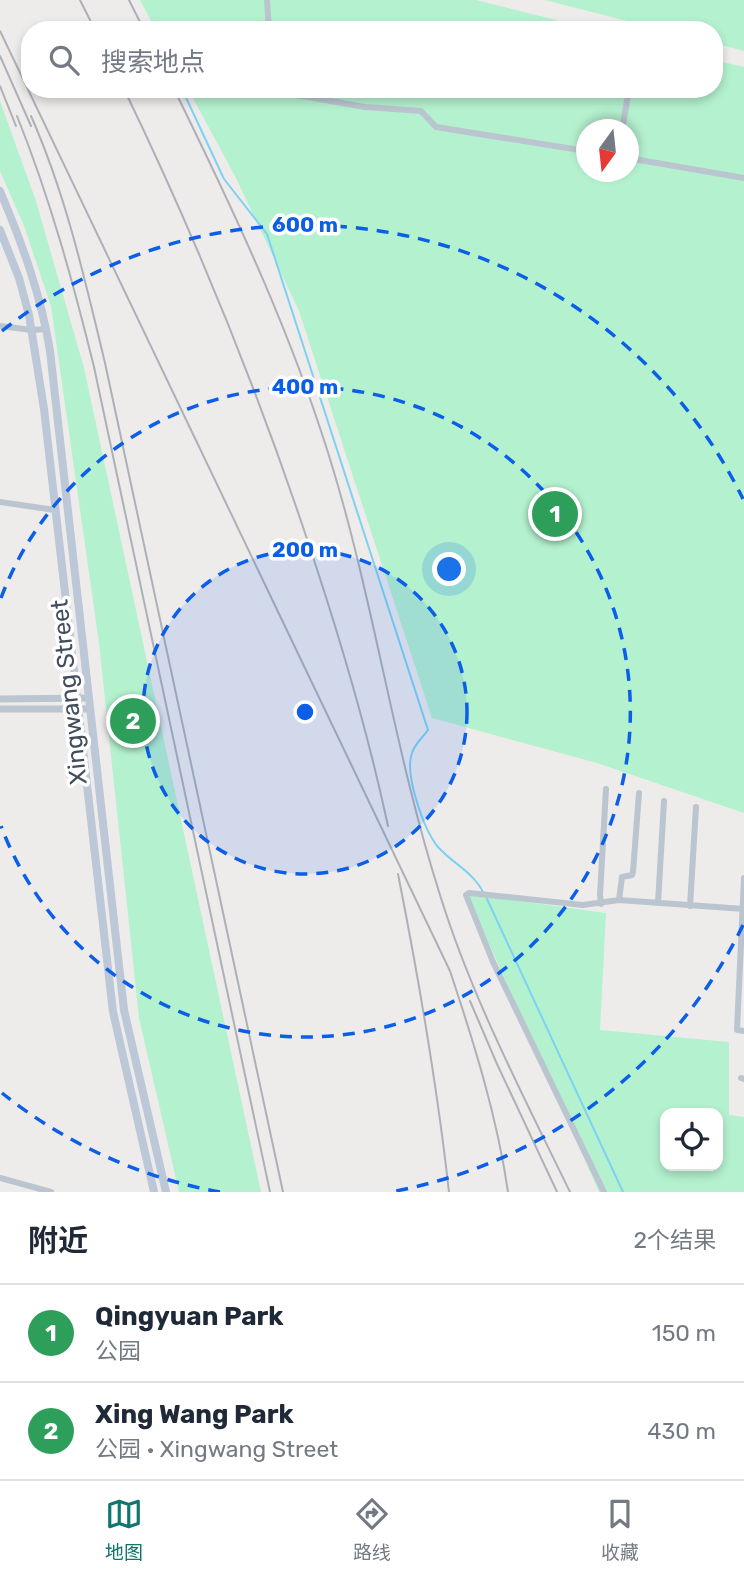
<!DOCTYPE html>
<html lang="zh">
<head>
<meta charset="utf-8">
<style>
  body { margin:0; font-family:Rubik,"Noto Sans SC",sans-serif; background:#f2f2f3; color:#1f2937 }
  .controls { position:absolute; right:21px; bottom:21px; display:grid; overflow:hidden; border-radius:14px; box-shadow:0 4px 10px #0003 }
  .controls button { width:63px; height:63px; display:grid; place-items:center; padding:0; border:0; border-bottom:2px solid #e0e1e3; background:#fff; color:#1f2937; font:35px sans-serif }
  .compass { position:absolute; left:576px; top:119px; width:63px; height:63px; border-radius:50%; background:#fff; box-shadow:0 4px 10px #0003; rotate:195deg }
  .you { position:absolute; left:450px; top:570px; width:24px; height:24px; margin:-18px; border:5px solid #fff; border-radius:50%; background:#1a73e8; box-shadow:0 0 0 10px #1a73e833 }
  .badge { display:grid; place-items:center; width:46px; height:46px; border-radius:50%; background:#0f766e; color:#fff; font-size:23px; font-weight:700 }
  .pin { position:absolute; translate:-50% -50%; border:4px solid #fff; box-shadow:0 2px 7px #0006 }
  .list { margin:0; padding:0; list-style:none }
  h2 { display:flex; justify-content:space-between; align-items:center; height:91px; margin:0; padding:0 28px; font-size:30px }
  h2 small { font-size:23px; font-weight:400; color:#747a83 }
  .list li { display:grid; grid-template-columns:46px 1fr auto; gap:21px; align-items:center; box-sizing:border-box; height:98px; padding:0 28px; border-top:2px solid #e0e1e3 }
  .list b { display:block; font-size:26px; white-space:nowrap }
  .list p { margin:0; font-size:23px; white-space:nowrap; color:#747a83 }
  .list em { font-size:23px; font-style:normal; color:#747a83 }
  .icon { flex:none; width:38px; height:38px; fill:none; stroke:currentColor; stroke-width:2; stroke-linecap:round; stroke-linejoin:round }
  .map { position:relative; flex:none; width:744px; height:1192px; overflow:hidden }
  .search { position:absolute; background:#fff; box-shadow:0 4px 10px #0003; left:21px; right:21px; top:21px; height:77px; display:flex; align-items:center; gap:18px; box-sizing:border-box; padding:0 24px; border-radius:28px; color:#747a83; font-size:26px }
  .sheet { height:287px; background:#fff }
  nav { display:flex; justify-content:space-around; align-items:center; box-sizing:border-box; height:98px; border-top:2px solid #e0e1e3; background:#fff; font-size:19px; color:#747a83 }
  nav a { display:grid; justify-items:center; gap:4px }
  nav .on { color:#0f766e }
  .map>svg:first-child { display:block }
  .green { fill:#b4f1cf; fill-rule:evenodd }
  .lines { fill:none; stroke-linecap:round; stroke-linejoin:round }
  .stream { stroke:#7dd2f2; stroke-width:2 }
  .minor { stroke:#bac5cf; stroke-width:6 }
  .tertiary { stroke:#bac5cf; stroke-width:7 }
  .secondary { stroke:#bcc7d7; stroke-width:8 }
  .rail { stroke:#adb0b6; stroke-width:2 }
  .ring { fill:none; stroke:#0b5ee8; stroke-width:3.5; stroke-dasharray:12 9 }
  .labels { text-anchor:middle; stroke-width:7; stroke-linejoin:round; paint-order:stroke }
  .street-label { font-size:24px; fill:#424d5a; stroke:#fff }
  .centre { fill:#0b5ee8; stroke:#fff; stroke-width:3.5 }
  .ring-label { font-size:21px; text-anchor:middle; font-weight:bold; fill:#0b5ee8; stroke:#fff; stroke-width:7; stroke-linejoin:round; paint-order:stroke }
</style>
</head>
<body>
<div class="map">
<svg width="744" height="1192" viewBox="0 0 744 1192">
  <rect width="100%" height="100%" fill="#eeebeb"/>
  <path class="green" d="M140 0H476L595 30H156Z
    M545 0H744V51L714 43V30H662Z
    M714 60 744 67V813L597 763 432 718 299 311 235 176 188 89H714ZM586 130H628V172H586Z
    M0 101 36 201 84 368 261 1192H179L139 1018 99 643 51 306 24 226 0 171Z
    M467 894 606 913 600 1030 729 1042V1115L744 1117V1192H599ZM665 1113H718V1166H665Z"/>
  <g class="lines">
    <path class="stream" d="M182 89 224 179 267 234 428 730C423 737 414 745 412 753 404 774 424 830 438 847 453 864 474 872 484 894
      M487 899 623 1192"/>
    <path class="minor" d="M267 0 269 30
      M262 89 365 107 421 111 436 127 586 151
      M622 130 629 89
      M628 158 744 178
      M0 326 32 330 46 329
      M0 502 55 510
      M744 878 737 1030 744 1031
      M619 900 622 877 632 875 633 872 639 793
      M658 903 664 801
      M601 904 600 895 606 789
      M690 906 696 807
      M741 1078 744 1079
      M0 1178 51 1192
      M604 1192 493 962 466 895 469 893 583 905 619 900 744 909"/>
    <path class="tertiary" d="M0 699 89 698
      M0 709H90"/>
    <path class="secondary" d="M0 191C22 243 41 295 50 351L124 1010 166 1192
      M0 230 19 278 29 315 44 409 113 1012 154 1192"/>
    <path class="rail" d="M80 0 95 30
      M129 0 144 30
      M0 31 450 971C474 1043 497 1116 508 1192
      M0 56 31 126
      M0 86 16 126
      M124 89C194 234 255 383 306 536 338 631 367 728 388 826
      M174 89C229 201 282 313 321 431 372 583 391 742 440 895 472 998 523 1095 570 1192
      M17 116C50 198 73 282 94 367L270 1192
      M31 116C66 195 85 280 105 363L283 1192
      M398 874C419 980 437 1085 449 1192
      M470 1001 497 1064 557 1192"/>
  </g>
  <circle cx="305" cy="712" r="162" fill="#0b5ee8" fill-opacity=".12"/>
  <g class="ring">
    <circle cx="305" cy="712" r="162"/>
    <path d="M1 598A325 325 0 1 1 1 826"/>
    <path d="M743 925A487 487 0 0 1 390 1192M220 1192A487 487 0 0 1 2 1093M2 331A487 487 0 0 1 743 499"/>
  </g>
  <g class="labels">
    <g class="street-label">
      <text transform="translate(69 692) rotate(-96)" y="8">Xingwang Street</text>
    </g>
  </g>
  <circle cx="305" cy="712" r="10" class="centre"/>
  <g class="ring-label">
    <text x="305" y="232">600 m</text>
    <text x="305" y="394">400 m</text>
    <text x="305" y="557">200 m</text>
  </g>
</svg>
<div class="controls">
<button><svg class="icon" aria-label="locate" viewBox="0 0 24 24"><circle cx="12" cy="12" r="6"/><path d="M12 2v4M12 18v4M2 12h4M18 12h4"/></svg></button>
</div>
<svg class="compass" viewBox="-18 -18 36 36"><path d="M0-13l5 13h-10z" fill="#e53935"/><path d="M0 13l5-13h-10z" fill="#747a83"/></svg>
<div class="you"></div>
<div class="pin badge" style="left:555px;top:514px;background:#2e9e5b">1</div>
<div class="pin badge" style="left:133px;top:721px;background:#2e9e5b">2</div>
<div class="search"><svg class="icon" aria-label="search" viewBox="0 0 24 24"><circle cx="10" cy="10" r="6"/><path d="M15 15l6 6"/></svg>搜索地点</div>
</div>
<section class="sheet">
<h2>附近<small>2个结果</small></h2>
<ul class="list">
<li><span class="badge" style="background:#2e9e5b">1</span><div><b>Qingyuan Park</b><p>公园</p></div><em>150 m</em></li>
<li><span class="badge" style="background:#2e9e5b">2</span><div><b>Xing Wang Park</b><p>公园 · Xingwang Street</p></div><em>430 m</em></li>
</ul>
</section>
<nav>
<a class="on"><svg class="icon" aria-label="map" viewBox="0 0 24 24"><path d="M3 6l6-2 6 2 6-2v14l-6 2-6-2-6 2zM9 4v14M15 6v14"/></svg>地图</a>
<a><svg class="icon" aria-label="directions" viewBox="0 0 24 24"><path d="M12 3l9 9-9 9-9-9zM9 14v-3h6M13 9l2 2-2 2"/></svg>路线</a>
<a><svg class="icon" aria-label="saved" viewBox="0 0 24 24"><path d="M7 4h10v16l-5-4-5 4z"/></svg>收藏</a>
</nav>
</body>
</html>
